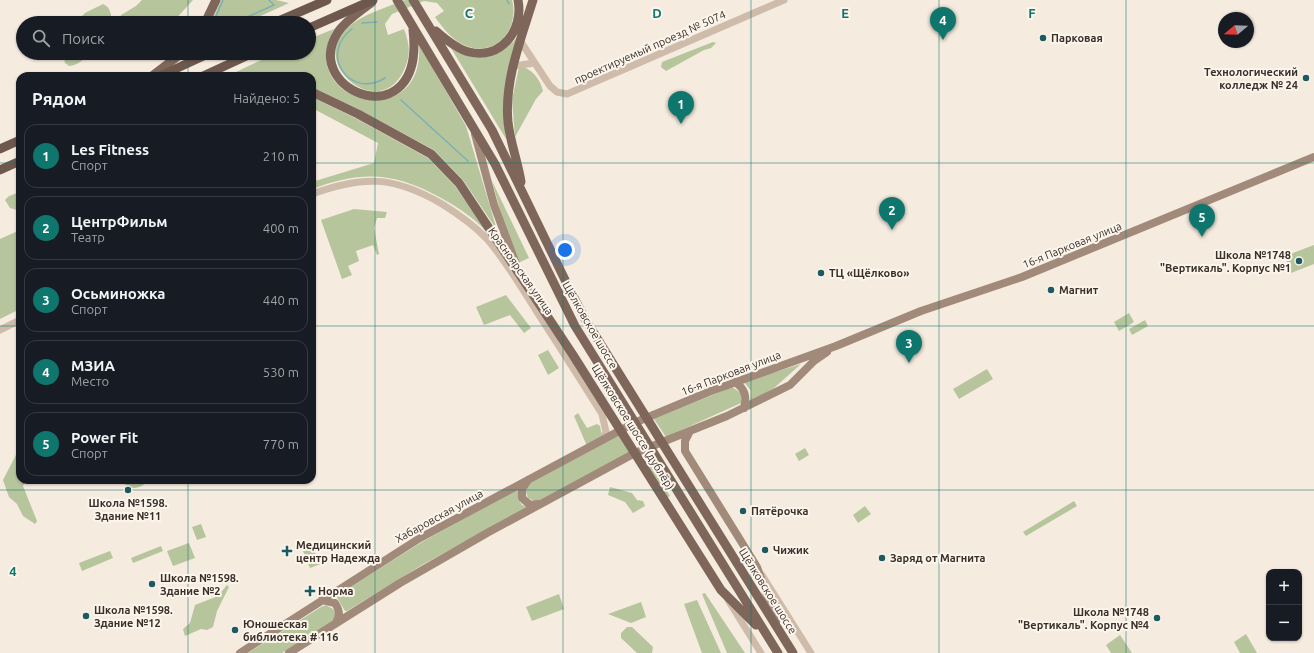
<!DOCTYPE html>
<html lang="ru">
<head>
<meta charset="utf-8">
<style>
  body { margin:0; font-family:Ubuntu,sans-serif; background:#20242c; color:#f1f3f6 }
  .controls { position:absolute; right:12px; bottom:12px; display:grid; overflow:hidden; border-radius:8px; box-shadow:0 1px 3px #0004 }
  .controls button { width:36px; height:36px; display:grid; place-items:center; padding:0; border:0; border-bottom:1px solid #363941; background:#171b24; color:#f1f3f6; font:20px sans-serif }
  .compass { position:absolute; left:1218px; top:12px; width:36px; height:36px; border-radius:50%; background:#171b24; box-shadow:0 1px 3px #0004; rotate:251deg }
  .you { position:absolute; left:565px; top:250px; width:14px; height:14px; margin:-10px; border:3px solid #fff; border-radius:50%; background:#1a73e8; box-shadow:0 0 0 6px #1a73e833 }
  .badge { display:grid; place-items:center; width:26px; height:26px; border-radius:50%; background:#0f766e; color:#fff; font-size:13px; font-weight:700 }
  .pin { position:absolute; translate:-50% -33px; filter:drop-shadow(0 1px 2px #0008) }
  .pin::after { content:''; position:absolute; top:21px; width:14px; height:12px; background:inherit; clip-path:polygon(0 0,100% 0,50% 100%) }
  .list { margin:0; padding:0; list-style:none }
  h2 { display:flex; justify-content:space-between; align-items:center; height:52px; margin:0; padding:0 16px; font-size:17px }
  h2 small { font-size:13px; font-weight:400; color:#9ea1a6 }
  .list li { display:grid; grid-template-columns:26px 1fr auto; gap:12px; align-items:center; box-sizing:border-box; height:64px; margin:0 8px 8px; padding:0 8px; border:1px solid #363941; border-radius:12px }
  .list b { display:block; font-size:15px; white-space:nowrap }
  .list p { margin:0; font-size:13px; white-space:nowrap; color:#9ea1a6 }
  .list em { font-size:13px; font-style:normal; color:#9ea1a6 }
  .icon { flex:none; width:22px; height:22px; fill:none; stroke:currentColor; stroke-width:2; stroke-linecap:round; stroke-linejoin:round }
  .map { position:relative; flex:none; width:1314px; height:653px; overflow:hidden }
  .search { position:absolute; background:#171b24; box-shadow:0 1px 3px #0004; left:16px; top:16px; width:300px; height:44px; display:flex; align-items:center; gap:10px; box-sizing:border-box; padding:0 14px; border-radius:22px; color:#9ea1a6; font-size:15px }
  .panel { position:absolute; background:#171b24; box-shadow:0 1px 3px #0004; left:16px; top:72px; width:300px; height:412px; border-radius:12px }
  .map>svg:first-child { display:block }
  .green { fill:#b7c59d }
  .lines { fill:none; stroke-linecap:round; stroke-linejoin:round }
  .stream { stroke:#7cb0b4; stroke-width:1.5 }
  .tertiary { stroke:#cebbaa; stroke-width:7 }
  .secondary { stroke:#a28a7b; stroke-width:8 }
  .primary { stroke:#7e675a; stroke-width:9 }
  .trunk { stroke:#6e584d; stroke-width:9 }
  .grid { fill:none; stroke:#0f766e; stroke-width:1; stroke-opacity:0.55 }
  .poi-dot { fill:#1c5960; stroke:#fbf5ec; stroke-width:1.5 }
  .labels { text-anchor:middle; stroke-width:4; stroke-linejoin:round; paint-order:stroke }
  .poi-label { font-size:11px; font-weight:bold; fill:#3b302a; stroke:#fbf5ec; text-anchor:start }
  .street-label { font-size:11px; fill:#3b302a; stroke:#fbf5ec }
  .grid-label { font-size:13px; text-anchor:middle; font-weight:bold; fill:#0f766e; stroke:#fbf5ec; stroke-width:4; stroke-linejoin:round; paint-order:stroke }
</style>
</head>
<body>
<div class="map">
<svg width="1314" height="653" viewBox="0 0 1314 653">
  <rect width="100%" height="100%" fill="#f5ebdf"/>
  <path class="green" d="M142 0H193L172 23H119L121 15 136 6Z
    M221 0H276L289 3 245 23H211Z
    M405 0H512C520 30 495 59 464 45 452 40 443 28 435 17L444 11 437 3 424 1 392 14 385 24 388 35 404 29C410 45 411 56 403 72 378 122 308 63 347 28 363 14 385 8 405 0Z
    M103 4C112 8 110 15 113 23H75L85 13Z
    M334 29C293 103 426 136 419 44L466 126 497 230 463 180 434 150 360 110 312 87V76H282L262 72H236L276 53H309V39Z
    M518 36C508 72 500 100 506 139L451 48C475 64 501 59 518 36Z
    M713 42 716 43 711 48 704 50 666 71 661 67 662 62Z
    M63 53H117C108 55 97 51 89 56 81 60 79 65 69 66L65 63Z
    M519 67C530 66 541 80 543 91L536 99 515 137 512 100Z
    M312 97 355 118 428 158 455 186 487 232C474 218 459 208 443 199 395 172 363 170 312 189V182L374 163 378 143 312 108Z
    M492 181 529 258 518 263 511 249Z
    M20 192V211L10 208 5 200 9 196Z
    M354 209 387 212 385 218H377L374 228 379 254 377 255 373 245 356 251 359 261 348 266 352 275 342 279 321 220Z
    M20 230V309L0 319V239Z
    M1314 245V264L1291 273 1285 256Z
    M506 295 531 328 524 333 510 315 484 325 476 307Z
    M1129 313 1134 322 1119 331 1114 322Z
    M1145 320 1148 326 1132 335 1129 329Z
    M548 350 559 368 548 375 538 355Z
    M801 364 774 388 750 402 751 391 744 382Z
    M987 369 993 379 959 399 953 389Z
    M732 387 741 393V403L666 437 654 419Z
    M578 413 587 428 597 424 600 426 602 436 587 446 574 416Z
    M619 435 630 452 536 502 528 498 526 492 527 485Z
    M20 447V480H26L23 486 37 521 35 524 23 516 17 504 9 497 3 480Z
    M805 448 809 455 799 461 795 454Z
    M643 461H646L650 465 670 496 667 498Z
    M122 480H148C142 490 127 491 122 480Z
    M610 487 632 493 637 500 643 501 645 506 633 513 625 502 608 495Z
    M518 489V499L522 505 528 507 422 565 347 611H345L336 596 422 542Z
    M1074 501 1077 506 1026 536 1023 532Z
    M865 506 871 514 858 523 853 515Z
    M201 524 206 537 197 540 192 527Z
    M189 543 195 558 173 566 167 551Z
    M161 546 163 551 133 563 131 558Z
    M312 549 323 563 310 568 303 551Z
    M110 551 113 558 82 571 79 563Z
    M227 585 229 587 217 611 213 627 207 630 201 629 185 636 183 629 190 623 195 605 218 596Z
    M705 593 745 653H727L702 594Z
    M559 594 564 609 532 621 526 607Z
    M697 600 721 653H702L684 604Z
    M641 602 646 617 631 623 608 614Z
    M326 605 333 609 336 613 333 622 282 653H248L321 607Z
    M627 627H632L653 647 652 653H637L621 638V633Z
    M1246 634 1257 653H1240L1234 642Z
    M1120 635 1132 653H1111L1106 645Z"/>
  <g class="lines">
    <path class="stream" d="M507 0 509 4
      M213 23 223 0
      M234 23 274 5 269 0
      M362 23 377 22
      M352 29C318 54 350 100 385 78
      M401 100 468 161"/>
    <path class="tertiary" d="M521 42 550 86 557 92 567 94 784 0
      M514 66 534 63
      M312 194C364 175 394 176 442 204 458 214 474 225 487 239 506 261 521 287 537 312 559 346 581 380 602 414L606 432 602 440
      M0 330 20 320
      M762 575 811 653
      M728 600 761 653"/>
    <path class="secondary" d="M475 134 494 205 516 264
      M735 382C745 389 747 396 744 408
      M690 431 685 441V451L757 567 776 621
      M528 480 522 489V498L530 505 538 504
      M322 600 335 603C340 611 340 615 336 623
      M240 653 420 538 634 423 711 391 836 346 921 311 1022 277 1314 157
      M289 653 400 583 487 533 635 453 727 416 790 385 814 361 827 352"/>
    <path class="primary" d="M397 0 495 164 575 326 778 653
      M413 0 492 130 568 286 585 319 793 653
      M372 2C361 11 346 20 338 32 299 93 426 140 413 30
      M205 23 216 0
      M436 31C445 39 457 49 469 52 501 60 524 30 518 0
      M152 76 182 53
      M312 92 358 114 431 154 459 183 573 355 721 590 756 625
      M521 182C518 162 510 142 508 122 504 81 521 39 533 0"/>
    <path class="trunk" d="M274 23 327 0
      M309 28 373 0
      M160 76 210 53
      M203 76 253 53
      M0 149 20 140
      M0 170 20 161"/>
  </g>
  <path class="grid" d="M188 0V23M375 0V653M563 0V653M751 0V653M939 0V653M1126 0V653M188 53V76M0 163H20M312 163H1314M0 326H20M312 326H1314M188 480V653M0 490H1314"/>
  <g class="poi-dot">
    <circle cx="1043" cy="38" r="4"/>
    <circle cx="1306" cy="78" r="4"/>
    <circle cx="1299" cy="261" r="4"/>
    <circle cx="821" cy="273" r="4"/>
    <circle cx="1051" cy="290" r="4"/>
    <circle cx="128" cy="490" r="4"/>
    <circle cx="743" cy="511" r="4"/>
    <circle cx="765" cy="550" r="4"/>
    <path d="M285 545h4v4h4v4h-4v4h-4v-4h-4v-4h4z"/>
    <circle cx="882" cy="558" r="4"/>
    <circle cx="152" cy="584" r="4"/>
    <path d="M308 585h4v4h4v4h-4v4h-4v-4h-4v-4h4z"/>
    <circle cx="86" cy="616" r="4"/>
    <circle cx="1157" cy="618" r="4"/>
    <circle cx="235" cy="630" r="4"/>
  </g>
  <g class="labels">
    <g class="poi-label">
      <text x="1051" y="42">Парковая</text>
      <text x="1298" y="76" text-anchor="end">Технологический<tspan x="1298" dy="13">колледж № 24</tspan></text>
      <text x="1291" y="259" text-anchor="end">Школа №1748<tspan x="1291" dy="13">"Вертикаль". Корпус №1</tspan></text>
      <text x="829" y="277">ТЦ «Щёлково»</text>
      <text x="1059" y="294">Магнит</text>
      <text x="128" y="507" text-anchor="middle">Школа №1598.<tspan x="128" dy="13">Здание №11</tspan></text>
      <text x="751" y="515">Пятёрочка</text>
      <text x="296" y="549">Медицинский<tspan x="296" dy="13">центр Надежда</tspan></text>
      <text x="773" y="554">Чижик</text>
      <text x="890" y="562">Заряд от Магнита</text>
      <text x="160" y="582">Школа №1598.<tspan x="160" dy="13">Здание №2</tspan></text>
      <text x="318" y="595">Норма</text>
      <text x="94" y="614">Школа №1598.<tspan x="94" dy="13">Здание №12</tspan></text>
      <text x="1149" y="616" text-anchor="end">Школа №1748<tspan x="1149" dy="13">"Вертикаль". Корпус №4</tspan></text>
      <text x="243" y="628">Юношеская<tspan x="243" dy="13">библиотека # 116</tspan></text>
    </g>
    <g class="street-label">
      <text transform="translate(650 47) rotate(-24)" y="4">проектируемый проезд № 5074</text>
      <text transform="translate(1072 245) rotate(-22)" y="4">16-я Парковая улица</text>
      <text transform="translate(521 271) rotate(55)" y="4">Красноярская улица</text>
      <text transform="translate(590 325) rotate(60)" y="4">Щёлковское шоссе</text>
      <text transform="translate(731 373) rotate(-21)" y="4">16-я Парковая улица</text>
      <text transform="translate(633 427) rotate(58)" y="4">Щёлковское шоссе (дублёр)</text>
      <text transform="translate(439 516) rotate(-29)" y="4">Хабаровская улица</text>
      <text transform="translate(768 591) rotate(58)" y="4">Щёлковское шоссе</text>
    </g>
  </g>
  <g class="grid-label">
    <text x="469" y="18">C</text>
    <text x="657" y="18">D</text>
    <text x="845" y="18">E</text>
    <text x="1032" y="18">F</text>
    <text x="13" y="576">4</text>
  </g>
</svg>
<div class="controls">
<button>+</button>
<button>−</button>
</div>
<svg class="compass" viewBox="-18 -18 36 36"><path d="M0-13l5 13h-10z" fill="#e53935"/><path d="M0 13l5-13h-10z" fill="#9ea1a6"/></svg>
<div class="you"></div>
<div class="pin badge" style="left:681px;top:124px">1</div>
<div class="pin badge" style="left:892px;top:230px">2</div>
<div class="pin badge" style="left:909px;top:363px">3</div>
<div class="pin badge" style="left:943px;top:40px">4</div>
<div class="pin badge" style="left:1202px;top:237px">5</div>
<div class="search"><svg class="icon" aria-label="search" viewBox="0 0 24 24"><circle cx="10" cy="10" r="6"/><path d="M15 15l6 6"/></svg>Поиск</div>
<section class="panel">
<h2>Рядом<small>Найдено: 5</small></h2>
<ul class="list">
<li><span class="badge">1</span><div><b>Les Fitness</b><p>Спорт</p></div><em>210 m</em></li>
<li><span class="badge">2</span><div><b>ЦентрФильм</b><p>Театр</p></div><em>400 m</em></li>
<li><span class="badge">3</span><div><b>Осьминожка</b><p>Спорт</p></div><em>440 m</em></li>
<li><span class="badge">4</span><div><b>МЗИА</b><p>Место</p></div><em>530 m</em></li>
<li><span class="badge">5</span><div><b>Power Fit</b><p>Спорт</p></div><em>770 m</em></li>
</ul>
</section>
</div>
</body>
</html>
